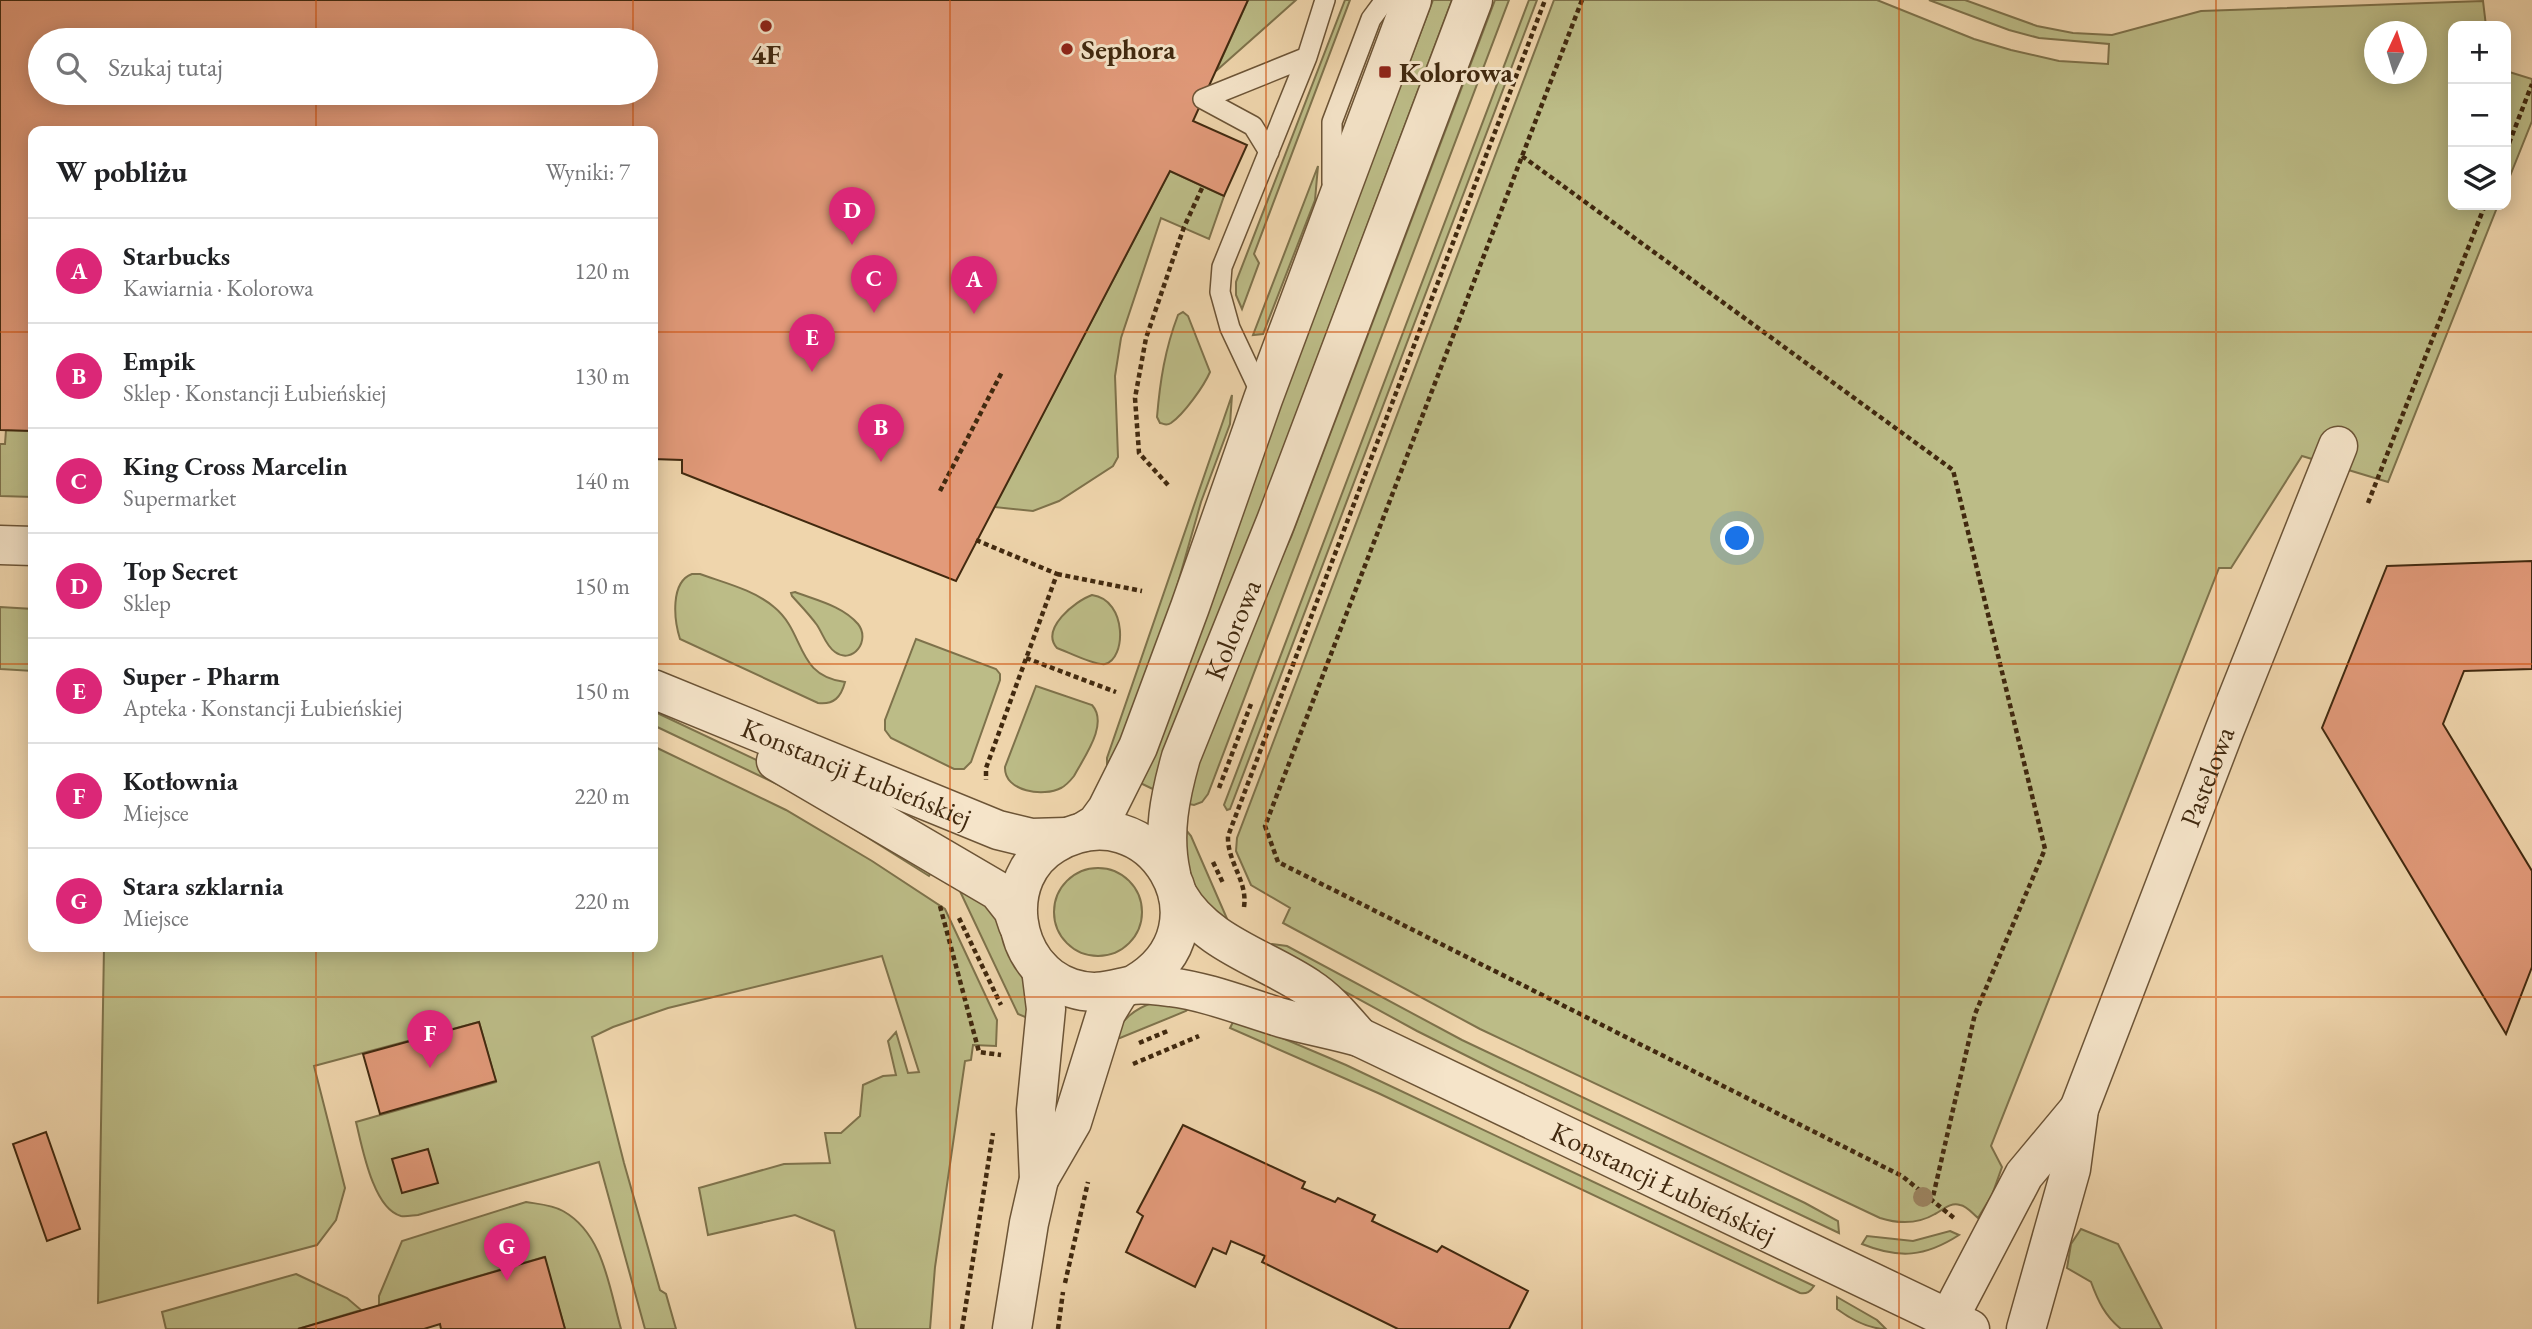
<!DOCTYPE html>
<html lang="pl">
<head>
<meta charset="utf-8">
<style>
  body { margin:0; font-family:"EB Garamond",serif; background:#f2f2f2; color:#202124 }
  .controls { position:absolute; right:21px; top:21px; display:grid; overflow:hidden; border-radius:14px; box-shadow:0 4px 18px #0003 }
  .controls button { width:63px; height:63px; display:grid; place-items:center; padding:0; border:0; border-bottom:2px solid #e0e0e0; background:#fff; color:#202124; font:35px sans-serif }
  .compass { position:absolute; left:2364px; top:21px; width:63px; height:63px; border-radius:50%; background:#fff; box-shadow:0 4px 18px #0003; rotate:4deg }
  .you { position:absolute; left:1738px; top:539px; width:24px; height:24px; margin:-18px; border:5px solid #fff; border-radius:50%; background:#1a73e8; box-shadow:0 0 0 10px #1a73e833 }
  .badge { display:grid; place-items:center; width:46px; height:46px; border-radius:50%; background:#db2777; color:#fff; font-size:23px; font-weight:700 }
  .pin { position:absolute; translate:-50% -58px; filter:drop-shadow(0 2px 4px #0008) }
  .pin::after { content:''; position:absolute; top:37px; width:24px; height:21px; background:inherit; clip-path:polygon(0 0,100% 0,50% 100%) }
  .list { margin:0; padding:0; list-style:none }
  h2 { display:flex; justify-content:space-between; align-items:center; height:91px; margin:0; padding:0 28px; font-size:30px }
  h2 small { font-size:23px; font-weight:400; color:#757577 }
  .list li { display:grid; grid-template-columns:46px 1fr auto; gap:21px; align-items:center; box-sizing:border-box; height:105px; padding:0 28px; border-top:2px solid #e0e0e0 }
  .list b { display:block; font-size:26px; white-space:nowrap }
  .list p { margin:0; font-size:23px; white-space:nowrap; color:#757577 }
  .list em { font-size:23px; font-style:normal; color:#757577 }
  .icon { flex:none; width:38px; height:38px; fill:none; stroke:currentColor; stroke-width:2; stroke-linecap:round; stroke-linejoin:round }
  .map { position:relative; flex:none; width:2532px; height:1329px; overflow:hidden }
  .search { position:absolute; background:#fff; box-shadow:0 4px 18px #0003; left:28px; top:28px; width:630px; height:77px; display:flex; align-items:center; gap:18px; box-sizing:border-box; padding:0 24px; border-radius:38px; color:#757577; font-size:26px }
  .panel { position:absolute; background:#fff; box-shadow:0 4px 18px #0003; left:28px; top:126px; width:630px; height:826px; border-radius:14px }
  .map>svg:first-child { display:block }
  .green { fill:#bcbc87; stroke:#7e724b; stroke-width:2; fill-rule:evenodd }
  .building { fill:#e29a7a; stroke:#41290f; stroke-width:2; fill-rule:evenodd }
  .lines { fill:none; stroke-linecap:round; stroke-linejoin:round }
  .service-casing { stroke:#6c5436; stroke-width:22 }
  .minor-casing { stroke:#6c5436; stroke-width:41 }
  .path { stroke:#41290f; stroke-width:4.5; stroke-dasharray:5 3.5; stroke-linecap:butt }
  .service { stroke:#f5e4c9; stroke-width:19 }
  .minor { stroke:#f5e4c9; stroke-width:38 }
  .tree { fill:#9d8663 }
  .grid { fill:none; stroke:#cf520c; stroke-width:2; stroke-opacity:0.55 }
  .poi-dot { fill:#8f2418; stroke:#f5e4c9; stroke-width:2.5 }
  .labels { text-anchor:middle; stroke-width:6; stroke-linejoin:round; paint-order:stroke }
  .poi-label { font-size:28px; font-weight:bold; fill:#41290f; stroke:#f5e4c9; text-anchor:start }
  .street-label { font-size:28px; fill:#41290f; stroke:#f5e4c9 }
</style>
</head>
<body>
<div class="map">
<svg width="2532" height="1329" viewBox="0 0 2532 1329">
  <rect width="100%" height="100%" fill="#efd5ac"/>
  <filter id="stains"><feTurbulence type="fractalNoise" baseFrequency=".00286" numOctaves="4"/><feColorMatrix values="0 0 0 0 .2 0 0 0 0 .09 0 0 0 0 .02 0 0 0 .5 -.17"/></filter>
  <radialGradient id="worn" r=".72"><stop offset=".6" stop-color="#630" stop-opacity="0"/><stop offset="1" stop-color="#630" stop-opacity=".3"/></radialGradient>
  <path class="green" d="M1248 0H1296L1216 71Z
    M1345 0H1350L1254 254 1259 263 1242 309 1236 295V282Z
    M1433 0H1452L1203 662 1157 791 1136 781Z
    M1495 0H1509L1208 794 1202 802 1194 805 1184 803 1247 630 1291 537Z
    M1529 0H1537L1230 809 1227 810 1224 805Z
    M1554 0H1877L1974 39 2011 50 2059 61 2108 64 2109 44 2039 38 2009 30 1929 0H1965L2037 26 2073 33 2112 35 2201 11 2483 1 2486 26H2453V205H2498L2388 482 2302 456 2231 568H2219L1991 1146 2002 1167 1992 1195 1978 1218C1973 1214 1967 1206 1960 1205 1950 1202 1943 1210 1935 1214 1918 1224 1899 1224 1880 1218L1480 1029 1283 923 1290 908 1251 885 1236 851 1237 838ZM2374 32H2416V74H2374Z
    M2506 71 2532 79V121L2506 186Z
    M1318 166 1315 200 1263 334 1253 335Z
    M1170 171 1224 196 1209 239 1161 218 1121 338 1115 376 1118 457 1113 466 1059 501 1033 511 994 507Z
    M1183 312 1188 316 1210 372C1204 386 1184 414 1171 423 1166 426 1165 424 1160 423L1157 417C1160 381 1165 349 1178 315Z
    M1232 395 1230 424 1201 502 1170 611 1135 717 1107 765V758Z
    M6 430 33 431V497L0 496V444H5Z
    M692 574H700C725 583 754 590 774 607 806 633 795 676 845 682 841 697 834 705 818 703L680 639C674 620 670 582 692 574Z
    M795 592C816 600 843 606 858 624 871 640 853 665 835 652 826 646 823 634 817 625 809 614 801 606 792 596L791 593Z
    M1092 595C1128 600 1126 660 1105 664 1095 666 1068 652 1057 648 1040 629 1075 601 1092 595Z
    M0 607 33 609V671L0 669Z
    M916 639 996 669 1000 674V680L971 762 964 769H954L891 738 885 730V720Z
    M1036 686 1092 705C1109 724 1084 757 1074 776 1070 781 1067 785 1061 788 1044 797 1004 792 1005 767Z
    M653 711 803 782 936 865 929 876 798 794 653 725Z
    M653 746 786 810 872 861 945 909 997 1020 996 1046 973 1045 971 1060 965 1061 935 1267 930 1329H856L834 1231 795 1215 708 1235 699 1188 784 1164 830 1163 825 1133H841L860 1116 863 1085 883 1076 896 1075 888 1041 896 1032 908 1073 919 1072 882 956 668 1008 613 1027 592 1037 624 1163 660 1290 666 1294 676 1329H645L599 1162 418 1215C414 1215 406 1217 401 1216 373 1209 362 1146 356 1122L496 1082 479 1022 314 1066 345 1188 336 1220 317 1245 98 1303 104 947H653Z
    M1186 830 1191 836 1228 921 1217 919 1184 871Z
    M1054 912a44 44 0 1 1 88 0a44 44 0 1 1-88 0Z
    M958 887 990 906 1023 978 1030 1019 1018 1014Z
    M1272 944 1287 946 1462 1040 1805 1203 1838 1221 1839 1233 1497 1071 1417 1031 1267 949Z
    M1155 1002 1194 1004 1186 1011 1120 1038 1112 1039C1123 1019 1133 1009 1155 1002Z
    M1235 1018 1346 1065 1814 1286C1810 1292 1807 1294 1800 1293L1378 1093 1230 1028Z
    M526 1202C538 1204 553 1205 563 1211 604 1234 609 1288 621 1329H565L544 1257 379 1305V1296L402 1241Z
    M2081 1229 2118 1244 2162 1329H2121C2105 1316 2098 1301 2091 1282L2067 1268 2071 1244Z
    M1950 1231 1959 1235C1925 1257 1899 1259 1862 1244L1867 1236 1913 1241Z
    M296 1274 347 1298 361 1310 298 1329H166L162 1312Z
    M1837 1297 1877 1320 1886 1329C1868 1329 1852 1320 1837 1309Z"/>
  <path class="building" d="M0 0H1248L1193 121 1247 145 1224 196 1170 171 956 581 682 473V460L653 459V131H33V431L0 430ZM40 40H646V93H40Z
    M2532 561V669L2464 671 2443 724 2532 871V967L2506 1034 2322 728 2387 566Z
    M479 1022 496 1081 380 1114 363 1054Z
    M1183 1125 1305 1182 1302 1188 1335 1202 1338 1198 1375 1215 1372 1221 1437 1252 1442 1246 1528 1291 1509 1329H1398L1262 1262 1265 1256 1231 1241 1226 1254 1213 1248 1195 1287 1126 1252 1143 1216 1137 1212Z
    M46 1132 80 1229 47 1241 13 1144Z
    M428 1149 438 1183 402 1193 392 1159Z
    M545 1257 565 1329H441L440 1324 424 1329H298Z"/>
  <g class="lines">
    <defs>
      <path id="service" d="M1203 99 1307 57
        M1203 99 1253 126 1269 152
        M1332 183V122L1371 19 1385 0
        M1263 398 1230 328 1220 292 1222 267 1307 57 1325 0"/>
      <g id="minor">
        <path d="M0 545 33 546"/>
        <path id="s1" d="M653 689 998 830 1031 838 1066 837"/>
        <path d="M776 761 998 891 1013 910 1018 925"/>
        <path d="M1083 832 1096 824 1107 809 1138 747 1190 607 1263 399 1412 0"/>
        <path id="s2" d="M1171 874C1162 834 1170 796 1181 757L1276 521 1473 0"/>
        <path d="M1178 895C1206 944 1265 958 1309 988 1328 1000 1344 1020 1359 1037"/>
        <path id="s3" d="M1135 984C1234 927 1151 787 1054 844 998 877 1010 968 1071 988 1096 996 1109 990 1133 985 1144 983 1159 986 1170 987 1209 992 1245 1007 1282 1018 1307 1025 1334 1030 1359 1037L1970 1329"/>
        <path d="M1039 1179 1072 1122 1106 1013 1120 990"/>
        <path d="M1012 1329 1029 1223 1039 1179 1036 1110 1046 1009 1041 969"/>
        <path d="M1947 1329 1949 1318 2024 1175 2079 1109"/>
        <path id="s4" d="M2026 1329 2071 1169 2079 1109 2225 729 2338 446"/>
      </g>
    </defs>
    <use href="#service" class="service-casing"/>
    <use href="#minor" class="minor-casing"/>
    <path class="path" d="M1582 0 1265 826 1278 862 1902 1176 1954 1218
      M2506 151 2532 84
      M1522 156 1953 470 2045 849 1975 1014 1932 1201
      M1168 485 1139 453 1135 398 1146 338 1184 227 1203 186
      M940 491 1002 372
      M2368 503 2485 205
      M976 540 1057 574 986 768V780
      M1057 574 1142 591
      M1026 658 1116 692
      M1219 788 1251 704
      M1213 862 1223 883
      M940 906 979 1052 1001 1055
      M1244 907C1248 881 1227 862 1228 836L1545 0
      M959 918 1001 1005
      M1139 1043 1170 1030
      M1133 1064 1199 1036
      M1065 1283 1088 1182
      M962 1329 993 1133
      M1058 1329 1063 1292"/>
    <use href="#service" class="service"/>
    <use href="#minor" class="minor"/>
  </g>
  <circle class="tree" cx="1923" cy="1197" r="10"/>
  <path class="grid" d="M316 0V40M633 0V40M950 0V1329M1266 0V1329M1582 0V1329M1899 0V1329M2216 0V1329M316 93V131M633 93V131M0 332H33M653 332H2532M0 664H33M653 664H2532M316 947V1329M633 947V1329M0 997H2532"/>
  <g class="poi-dot">
    <circle cx="766" cy="26" r="7"/>
    <circle cx="1067" cy="49" r="7"/>
    <rect x="1378" y="65" width="14" height="14" rx="3.5"/>
  </g>
  <g class="labels">
    <g class="poi-label">
      <text x="1081" y="59">Sephora</text>
      <text x="766" y="64" text-anchor="middle">4F</text>
      <text x="1399" y="82">Kolorowa</text>
    </g>
    <g class="street-label">
      <text dy="10" stroke="none"><textPath href="#s2" startOffset="256">Kolorowa</textPath></text>
      <text dy="10" stroke="none"><textPath href="#s1" startOffset="220">Konstancji Łubieńskiej</textPath></text>
      <text dy="10" stroke="none"><textPath href="#s4" startOffset="583">Pastelowa</textPath></text>
      <text dy="10" stroke="none"><textPath href="#s3" startOffset="1076">Konstancji Łubieńskiej</textPath></text>
    </g>
  </g>
  <rect width="100%" height="100%" filter="url(#stains)"/>
  <rect width="100%" height="100%" fill="url(#worn)"/>
</svg>
<div class="controls">
<button>+</button>
<button>−</button>
<button><svg class="icon" aria-label="layers" viewBox="0 0 24 24"><path d="M12 4l9 5-9 5-9-5zM3 14l9 5 9-5"/></svg></button>
</div>
<svg class="compass" viewBox="-18 -18 36 36"><path d="M0-13l5 13h-10z" fill="#e53935"/><path d="M0 13l5-13h-10z" fill="#757577"/></svg>
<div class="you"></div>
<div class="pin badge" style="left:974px;top:314px">A</div>
<div class="pin badge" style="left:881px;top:462px">B</div>
<div class="pin badge" style="left:874px;top:313px">C</div>
<div class="pin badge" style="left:852px;top:245px">D</div>
<div class="pin badge" style="left:812px;top:372px">E</div>
<div class="pin badge" style="left:430px;top:1068px">F</div>
<div class="pin badge" style="left:507px;top:1281px">G</div>
<div class="search"><svg class="icon" aria-label="search" viewBox="0 0 24 24"><circle cx="10" cy="10" r="6"/><path d="M15 15l6 6"/></svg>Szukaj tutaj</div>
<section class="panel">
<h2>W pobliżu<small>Wyniki: 7</small></h2>
<ul class="list">
<li><span class="badge">A</span><div><b>Starbucks</b><p>Kawiarnia · Kolorowa</p></div><em>120 m</em></li>
<li><span class="badge">B</span><div><b>Empik</b><p>Sklep · Konstancji Łubieńskiej</p></div><em>130 m</em></li>
<li><span class="badge">C</span><div><b>King Cross Marcelin</b><p>Supermarket</p></div><em>140 m</em></li>
<li><span class="badge">D</span><div><b>Top Secret</b><p>Sklep</p></div><em>150 m</em></li>
<li><span class="badge">E</span><div><b>Super - Pharm</b><p>Apteka · Konstancji Łubieńskiej</p></div><em>150 m</em></li>
<li><span class="badge">F</span><div><b>Kotłownia</b><p>Miejsce</p></div><em>220 m</em></li>
<li><span class="badge">G</span><div><b>Stara szklarnia</b><p>Miejsce</p></div><em>220 m</em></li>
</ul>
</section>
</div>
</body>
</html>
